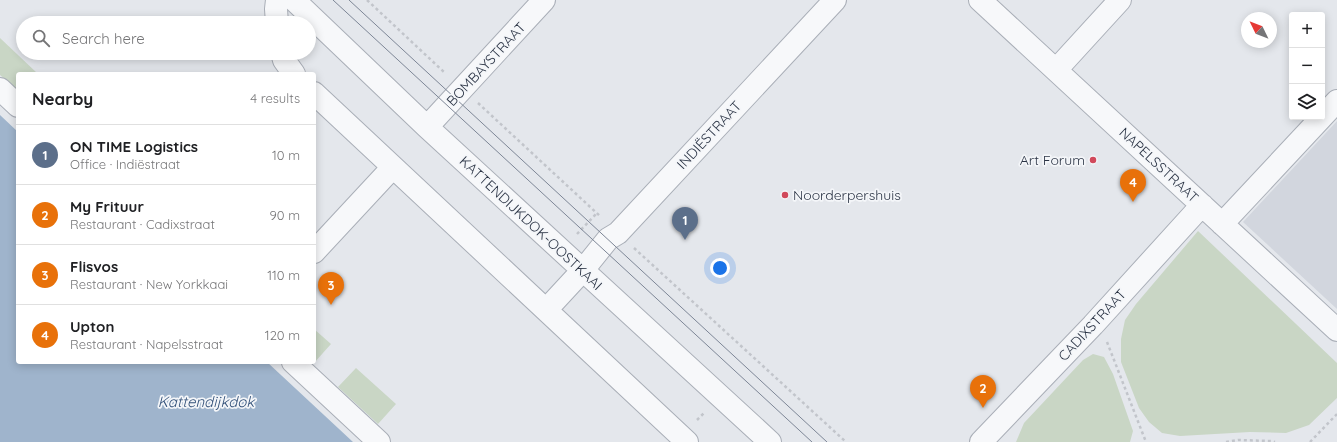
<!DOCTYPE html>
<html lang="en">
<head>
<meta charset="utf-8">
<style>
  body { margin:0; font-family:Quicksand,sans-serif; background:#f2f2f2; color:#202124 }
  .controls { position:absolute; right:12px; top:12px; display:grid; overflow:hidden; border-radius:4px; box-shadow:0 2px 10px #0003 }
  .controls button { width:36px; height:36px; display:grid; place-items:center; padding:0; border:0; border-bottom:1px solid #e0e0e0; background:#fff; color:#202124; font:20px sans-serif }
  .compass { position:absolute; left:1241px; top:12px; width:36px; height:36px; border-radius:50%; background:#fff; box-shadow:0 2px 10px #0003; rotate:313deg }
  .you { position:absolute; left:720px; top:268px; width:14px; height:14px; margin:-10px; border:3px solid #fff; border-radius:50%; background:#1a73e8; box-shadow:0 0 0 6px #1a73e833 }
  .badge { display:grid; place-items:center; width:26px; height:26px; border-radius:50%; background:#d93025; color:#fff; font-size:13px; font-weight:700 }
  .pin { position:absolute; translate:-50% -33px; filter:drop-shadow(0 1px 2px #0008) }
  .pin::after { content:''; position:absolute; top:21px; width:14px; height:12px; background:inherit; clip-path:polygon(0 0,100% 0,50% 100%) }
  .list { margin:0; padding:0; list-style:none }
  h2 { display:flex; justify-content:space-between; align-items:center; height:52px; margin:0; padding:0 16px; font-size:17px }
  h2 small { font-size:13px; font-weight:400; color:#757577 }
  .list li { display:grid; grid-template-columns:26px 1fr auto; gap:12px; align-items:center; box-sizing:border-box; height:60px; padding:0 16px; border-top:1px solid #e0e0e0 }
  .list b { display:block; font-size:15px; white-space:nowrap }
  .list p { margin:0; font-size:13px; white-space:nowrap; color:#757577 }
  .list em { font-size:13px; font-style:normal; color:#757577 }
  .icon { flex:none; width:22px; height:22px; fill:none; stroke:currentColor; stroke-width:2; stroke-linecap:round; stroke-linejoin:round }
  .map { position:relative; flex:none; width:1337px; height:442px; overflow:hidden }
  .search { position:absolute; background:#fff; box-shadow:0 2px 10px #0003; left:16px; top:16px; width:300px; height:44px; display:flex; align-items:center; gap:10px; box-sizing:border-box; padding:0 14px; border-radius:22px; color:#757577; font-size:15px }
  .panel { position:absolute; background:#fff; box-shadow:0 2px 10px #0003; left:16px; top:72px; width:300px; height:292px; border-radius:4px }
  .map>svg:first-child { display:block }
  .built { fill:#d2d6de }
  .green { fill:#c9d6c5 }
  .water { fill:#9fb4cc }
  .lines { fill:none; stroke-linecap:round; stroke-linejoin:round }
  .minor-casing { stroke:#a9aeb7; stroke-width:24 }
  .path { stroke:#c2c5cb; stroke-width:2.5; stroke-dasharray:3 3; stroke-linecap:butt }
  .minor { stroke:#f7f8fa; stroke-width:22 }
  .tram { stroke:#7d8696; stroke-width:1 }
  .poi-dot { fill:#d1495b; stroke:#f4f6f9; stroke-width:1.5 }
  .labels { text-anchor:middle; stroke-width:3.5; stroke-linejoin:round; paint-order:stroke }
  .street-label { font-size:14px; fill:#2b3445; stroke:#f4f6f9 }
  .poi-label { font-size:14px; fill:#2b3445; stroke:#f4f6f9; text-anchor:end }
  .water-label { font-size:15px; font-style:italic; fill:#34527a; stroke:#f4f6f9 }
</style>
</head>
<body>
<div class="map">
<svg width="1337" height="442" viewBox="0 0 1337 442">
  <rect width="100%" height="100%" fill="#e4e7ec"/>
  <path class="built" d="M1337 121V309L1243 222Z"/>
  <path class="green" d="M0 38 37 73 36 74H18V91L0 75Z
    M1198 231 1337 363V398L1309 425 1286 433 1250 432 1180 436 1162 433 1149 422 1139 408 1121 362V339L1125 320 1136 304Z
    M314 329 331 344 314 363 313 362H314Z
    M1093 354 1104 357 1113 374 1133 431 1130 442H1016L1024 423 1083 360Z
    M356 368 396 404 378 424 338 387Z"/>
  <path class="water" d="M0 115 18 132V362H267L353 442H0Z"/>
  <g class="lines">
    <defs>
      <path id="minor" d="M294 0 427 127 770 442
        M980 0 1337 330
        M277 23 276 9 277 0
        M282 53 284 60 294 74
        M1056 70 1120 0
        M0 89 18 106
        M314 93 687 442
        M427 127 544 0
        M1222 224 1337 101
        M314 252 393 167
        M546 310 583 270 608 239 618 233 835 0
        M293 362 379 442
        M981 442 1093 325 1202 205"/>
    </defs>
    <use href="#minor" class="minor-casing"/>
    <path class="path" d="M367 0 445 73
      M478 103 601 217
      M577 234 597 213
      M634 248 846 442
      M1107 342 1146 442
      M697 420 704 413
      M1226 442 1238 440 1271 441 1275 442
      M1310 442 1337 414"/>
    <use href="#minor" class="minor"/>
    <path class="tram" d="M333 0 812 442
      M349 0 827 442"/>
  </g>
  <g class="poi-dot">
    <circle cx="1093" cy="160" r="4"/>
    <circle cx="785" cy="195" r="4"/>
  </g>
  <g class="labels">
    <g class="street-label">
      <text transform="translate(486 64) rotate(-47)" y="5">BOMBAYSTRAAT</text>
      <text transform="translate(709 135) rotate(-47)" y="5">INDIËSTRAAT</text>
      <text transform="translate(1159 165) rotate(43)" y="5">NAPELSSTRAAT</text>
      <text transform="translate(531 223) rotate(43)" y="5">KATTENDIJKDOK-OOSTKAAI</text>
      <text transform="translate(1092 325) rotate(-47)" y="5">CADIXSTRAAT</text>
    </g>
    <g class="poi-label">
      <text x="1085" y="165">Art Forum</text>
      <text x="793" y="200" text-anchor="start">Noorderpershuis</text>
    </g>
    <g class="water-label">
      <text x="206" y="407">Kattendijkdok</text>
    </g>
  </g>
</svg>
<div class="controls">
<button>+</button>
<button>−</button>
<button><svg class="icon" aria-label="layers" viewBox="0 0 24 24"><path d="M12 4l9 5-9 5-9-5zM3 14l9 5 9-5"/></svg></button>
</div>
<svg class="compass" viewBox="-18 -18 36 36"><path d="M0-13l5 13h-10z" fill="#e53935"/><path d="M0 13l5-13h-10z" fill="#757577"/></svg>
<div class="you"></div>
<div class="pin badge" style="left:685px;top:240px;background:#5c6f8a">1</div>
<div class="pin badge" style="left:983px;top:408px;background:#e8710a">2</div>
<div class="pin badge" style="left:331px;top:305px;background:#e8710a">3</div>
<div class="pin badge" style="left:1133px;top:202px;background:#e8710a">4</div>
<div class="search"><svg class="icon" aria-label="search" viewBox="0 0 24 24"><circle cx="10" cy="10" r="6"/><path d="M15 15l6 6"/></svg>Search here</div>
<section class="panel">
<h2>Nearby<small>4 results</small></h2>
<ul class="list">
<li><span class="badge" style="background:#5c6f8a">1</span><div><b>ON TIME Logistics</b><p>Office · Indiëstraat</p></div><em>10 m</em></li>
<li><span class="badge" style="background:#e8710a">2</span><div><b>My Frituur</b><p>Restaurant · Cadixstraat</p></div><em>90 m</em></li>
<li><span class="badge" style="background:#e8710a">3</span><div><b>Flisvos</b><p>Restaurant · New Yorkkaai</p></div><em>110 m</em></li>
<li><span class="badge" style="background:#e8710a">4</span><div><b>Upton</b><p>Restaurant · Napelsstraat</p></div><em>120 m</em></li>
</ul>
</section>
</div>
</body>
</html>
